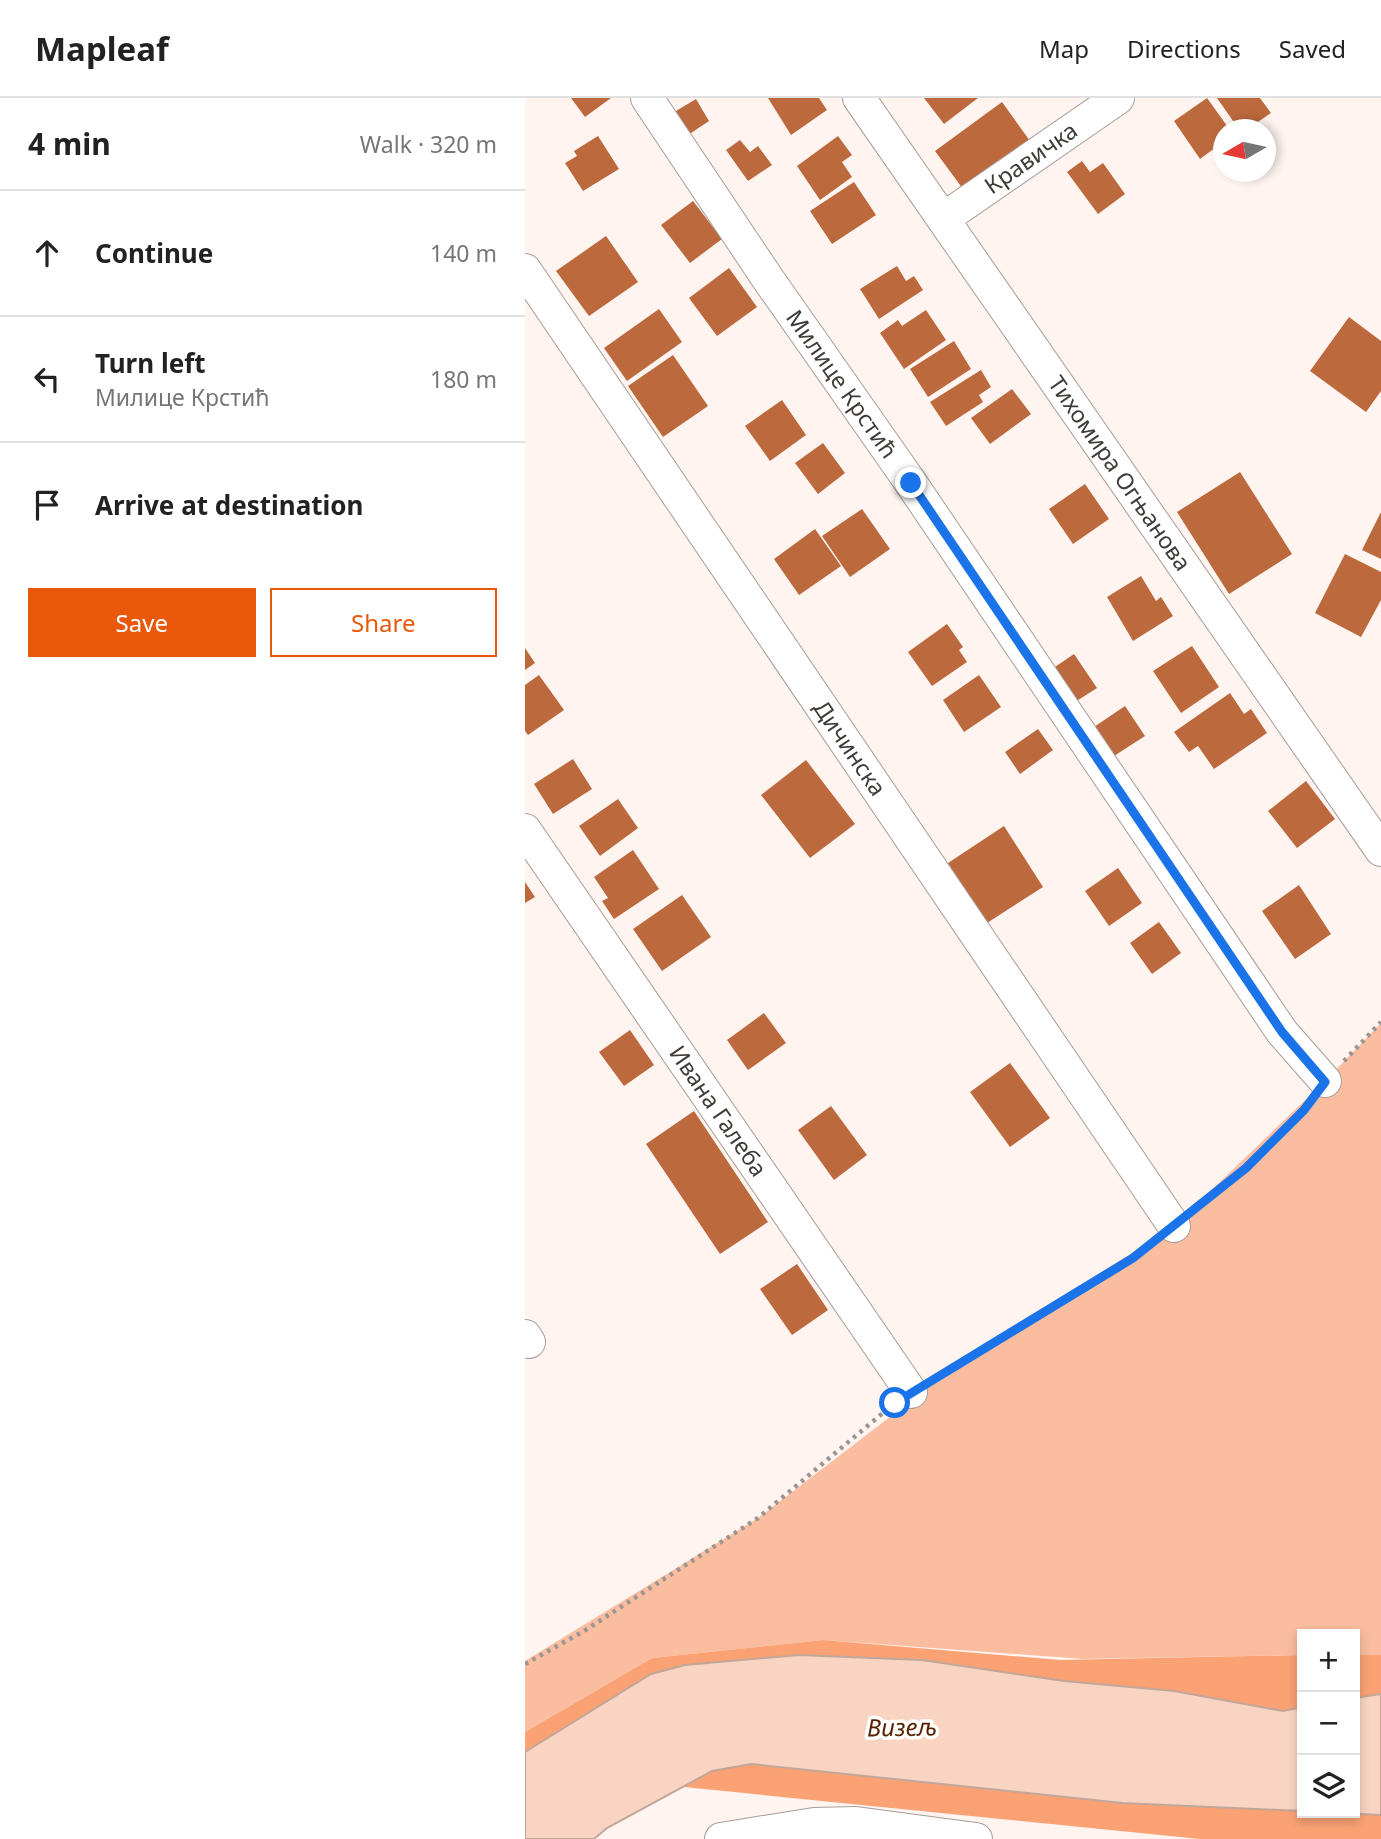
<!DOCTYPE html>
<html lang="en">
<head>
<meta charset="utf-8">
<style>
  body { margin:0; font-family:"Noto Sans",sans-serif; background:#f6f6f6; color:#222 }
  .controls { position:absolute; right:21px; bottom:21px; display:grid; overflow:hidden; border-radius:0px; box-shadow:0 4px 10px #0003 }
  .controls button { width:63px; height:63px; display:grid; place-items:center; padding:0; border:0; border-bottom:2px solid #e0e0e0; background:#fff; color:#222; font:35px sans-serif }
  .compass { position:absolute; left:688px; top:21px; width:63px; height:63px; border-radius:50%; background:#fff; box-shadow:0 4px 10px #0003; rotate:261deg }
  .stop { position:absolute; width:21px; height:21px; margin:-16px; border:5px solid #1a73e8; border-radius:50%; background:#fff }
  .stop.end { background:#1a73e8; border-color:#fff; box-shadow:0 2px 7px #0008 }
  .list { margin:0; padding:0; list-style:none }
  h2 { display:flex; justify-content:space-between; align-items:center; height:91px; margin:0; padding:0 28px; font-size:30px }
  h2 small { font-size:23px; font-weight:400; color:#767676 }
  .list li { display:grid; grid-template-columns:46px 1fr auto; gap:21px; align-items:center; box-sizing:border-box; height:126px; padding:0 28px; border-top:2px solid #e0e0e0 }
  .list b { display:block; font-size:26px; white-space:nowrap }
  .list p { margin:0; font-size:23px; white-space:nowrap; color:#767676 }
  .list em { font-size:23px; font-style:normal; color:#767676 }
  .actions { display:flex; gap:14px; padding:21px 28px }
  .actions a { flex:1; padding:16px 0; border:2px solid #ea580c; border-radius:0px; text-align:center; font-size:24px; color:#ea580c }
  .actions .main { background:#ea580c; color:#fff }
  .icon { flex:none; width:38px; height:38px; fill:none; stroke:currentColor; stroke-width:2; stroke-linecap:round; stroke-linejoin:round }
  .map { position:relative; flex:none; width:856px; height:1741px; overflow:hidden }
  header { display:flex; align-items:center; gap:42px; box-sizing:border-box; height:98px; padding:0 35px; background:#fff; border-bottom:2px solid #e0e0e0 }
  header strong { font-size:33px }
  nav { display:flex; gap:38px; margin-inline-start:auto; font-size:24px }
  main { display:flex }
  aside { flex:1; background:#fff }
  .map>svg:first-child { display:block }
  .green { fill:#fabd9f }
  .forest { fill:#fba275 }
  .water { fill:#f9d4c2; stroke:#c2a699; stroke-width:2 }
  .building { fill:#bd693e }
  .lines { fill:none; stroke-linecap:round; stroke-linejoin:round }
  .street-casing { stroke:#a89c97; stroke-width:34 }
  .path { stroke:#9d9592; stroke-width:4.5; stroke-dasharray:3.5 5; stroke-linecap:butt }
  .street { stroke:#fff; stroke-width:32 }
  .route { stroke:#1a73e8; stroke-width:9 }
  .labels { text-anchor:middle; stroke-width:7; stroke-linejoin:round; paint-order:stroke }
  .street-label { font-size:23px; fill:#403b38; stroke:#fff }
  .water-label { font-size:24px; font-style:italic; fill:#582200; stroke:#fff }
</style>
</head>
<body>
<header>
<strong>Mapleaf</strong>
<nav><a>Map</a><a>Directions</a><a>Saved</a></nav>
</header>
<main>
<aside>
<h2>4 min<small>Walk · 320 m</small></h2>
<ul class="list">
<li><svg class="icon" aria-label="ahead" viewBox="0 0 24 24"><path d="M12 20V5M6 11l6-6 6 6"/></svg><div><b>Continue</b></div><em>140 m</em></li>
<li><svg class="icon" aria-label="left" viewBox="0 0 24 24"><path d="M17 20v-9H6M10 6l-5 5 5 5"/></svg><div><b>Turn left</b><p>Милице Крстић</p></div><em>180 m</em></li>
<li><svg class="icon" aria-label="arrive" viewBox="0 0 24 24"><path d="M6 21V4h12l-3 4 3 4H6"/></svg><div><b>Arrive at destination</b></div></li>
</ul>
<div class="actions"><a class="main">Save</a><a>Share</a></div>
</aside>
<div class="map">
<svg width="856" height="1741" viewBox="0 0 856 1741">
  <rect width="100%" height="100%" fill="#fff4f0"/>
  <path class="green" d="M856 925V1557H830V1536H777V1557L558 1561 298 1542 127 1560 0 1634V1563L233 1420 438 1263 649 1128 800 983Z"/>
  <path class="forest" d="M298 1542 536 1562 777 1557V1715H830V1557H856V1741H675L0 1673V1634L127 1560Z"/>
  <path class="water" d="M274 1557 397 1562 539 1583 649 1593 758 1613 777 1609V1713L597 1705 226 1666 187 1673 82 1730 69 1741H0V1654L126 1576 160 1567Z
    M856 1596V1717L814 1715H830V1600Z"/>
  <path class="building" d="M46 0H86L60 19Z
    M243 0H294L302 12 266 37Z
    M399 0H453L419 26Z
    M682 0 705 32H698V44L675 61 649 23Z
    M692 0H735L746 15 724 30 721 24 713 30Z
    M171 1 184 23 160 39 146 16Z
    M477 4 505 43 438 91 410 53Z
    M73 38 94 71 58 93 40 65 52 58 49 53Z
    M313 38 327 57 317 64 327 79 295 102 272 68Z
    M215 42 225 54 233 48 247 67 223 83 201 52Z
    M557 63 565 74 578 65 600 96 573 116 542 74Z
    M329 84 351 117 307 146 285 113Z
    M168 103 197 141 165 165 136 127Z
    M81 138 113 184 64 218 31 173Z
    M372 168 381 183 389 178 398 192 354 221 335 191Z
    M204 170 232 209 192 238 164 200Z
    M134 211 157 244 102 283 79 250Z
    M401 212 421 242 379 271 355 235 373 222 377 228Z
    M824 219 856 243V293L841 314 785 273Z
    M429 243 446 271 403 299 385 271Z
    M148 257 183 308 138 339 103 288Z
    M456 272 466 289 454 297 458 304 421 328 405 304Z
    M487 291 506 316 465 346 446 320Z
    M257 302 281 337 245 363 220 328Z
    M298 345 320 375 293 396 270 365Z
    M715 374 767 456 704 496 652 414Z
    M560 386 584 421 548 446 524 411Z
    M337 411 365 451 325 479 297 438Z
    M856 414V461L837 452Z
    M290 431 316 468 274 497 249 461Z
    M820 456 856 474V502L836 539 790 515Z
    M616 478 631 503 636 499 648 518 608 543 582 499Z
    M422 526 438 549 434 552 442 564 407 588 383 554Z
    M667 548 694 589 656 615 628 573Z
    M0 550 10 565 0 572Z
    M549 556 572 590 550 604 527 571Z
    M14 577 39 612 3 637 0 633V587Z
    M454 577 476 609 439 634 418 602Z
    M705 595 719 616 726 611 742 635 689 671 673 648 664 654 649 634Z
    M600 608 620 638 589 658 569 629Z
    M513 631 528 652 495 676 480 654Z
    M48 661 67 691 28 716 9 686Z
    M281 662 330 726 285 760 236 697Z
    M781 683 810 721 772 750 743 713Z
    M93 701 113 730 75 758 54 728Z
    M479 728 518 789 462 825 423 765Z
    M108 752 134 791 89 821 77 803 83 800 69 779Z
    M593 770 617 805 584 828 560 793Z
    M0 784 10 799 0 805Z
    M774 787 806 836 770 861 737 813Z
    M157 797 186 839 137 873 108 831Z
    M634 824 656 855 627 876 605 845Z
    M239 915 261 945 223 972 202 942Z
    M105 932 129 967 99 988 74 954Z
    M485 965 525 1020 485 1049 445 994Z
    M306 1008 342 1057 309 1082 273 1032Z
    M169 1013 243 1124 195 1156 121 1046Z
    M272 1166 303 1212 267 1237 235 1191Z"/>
  <g class="lines">
    <defs>
      <g id="street">
        <path id="s1" d="M122 0 243 181 386 385 757 934 800 983"/>
        <path id="s2" d="M334 0 856 752"/>
        <path id="s3" d="M418 121 593 0"/>
        <path id="s4" d="M0 172 649 1128"/>
        <path id="s5" d="M0 732 386 1294"/>
        <path d="M0 1238 4 1244"/>
        <path d="M196 1741 289 1726 331 1725 451 1741"/>
      </g>
    </defs>
    <use href="#street" class="street-casing"/>
    <path class="path" d="M819 963 856 924
      M671 1110 721 1070 785 1004
      M410 1280 608 1160 628 1144
      M0 1566 59 1533 233 1420 365 1309"/>
    <use href="#street" class="street"/>
  </g>
  <g class="lines">
    <path class="route" d="M370 1305 608 1160 721 1070 779 1012 800 984 757 934 386 385"/>
  </g>
  <g class="labels">
    <g class="street-label">
      <text dy="8" stroke="none"><textPath href="#s3" startOffset="107">Кравичка</textPath></text>
      <text dy="8" stroke="none"><textPath href="#s1" startOffset="346">Милице Крстић</textPath></text>
      <text dy="8" stroke="none"><textPath href="#s2" startOffset="457">Тихомира Огњанова</textPath></text>
      <text dy="8" stroke="none"><textPath href="#s4" startOffset="578">Дичинска</textPath></text>
      <text dy="8" stroke="none"><textPath href="#s5" startOffset="341">Ивана Галеба</textPath></text>
    </g>
    <g class="water-label">
      <text transform="translate(377 1630) rotate(-1)" y="8">Визељ</text>
    </g>
  </g>
</svg>
<div class="controls">
<button>+</button>
<button>−</button>
<button><svg class="icon" aria-label="layers" viewBox="0 0 24 24"><path d="M12 4l9 5-9 5-9-5zM3 14l9 5 9-5"/></svg></button>
</div>
<svg class="compass" viewBox="-18 -18 36 36"><path d="M0-13l5 13h-10z" fill="#e53935"/><path d="M0 13l5-13h-10z" fill="#767676"/></svg>
<div class="stop" style="left:370px;top:1305px"></div>
<div class="stop end" style="left:386px;top:385px"></div>
</div>
</main>
</body>
</html>
